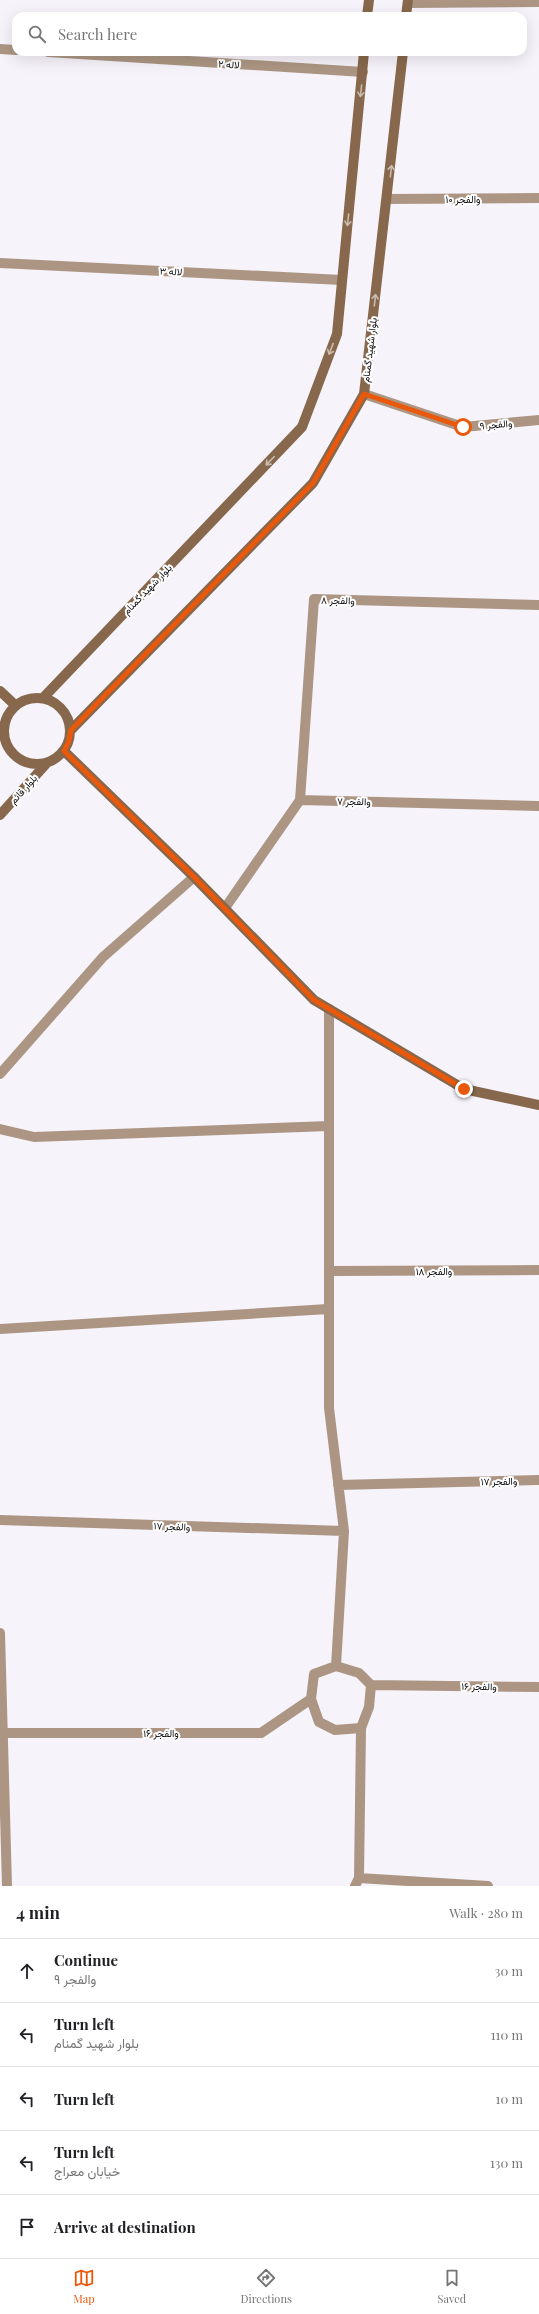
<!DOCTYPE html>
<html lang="en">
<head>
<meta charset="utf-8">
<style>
  body { margin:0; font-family:"Playfair Display",Vazirmatn,serif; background:#f2f2f2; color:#202124 }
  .stop { position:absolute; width:12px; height:12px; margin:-9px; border:3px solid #ea580c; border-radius:50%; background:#fff }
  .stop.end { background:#ea580c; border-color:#fff; box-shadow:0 1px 4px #0008 }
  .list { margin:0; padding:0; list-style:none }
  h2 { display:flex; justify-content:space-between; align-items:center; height:52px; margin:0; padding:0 16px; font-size:17px }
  h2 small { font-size:13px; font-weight:400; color:#757577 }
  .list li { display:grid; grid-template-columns:26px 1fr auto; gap:12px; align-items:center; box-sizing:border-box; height:64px; padding:0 16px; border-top:1px solid #e0e0e0 }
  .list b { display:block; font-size:15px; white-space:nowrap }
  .list p { margin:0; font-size:13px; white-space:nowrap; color:#757577 }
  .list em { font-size:13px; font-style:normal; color:#757577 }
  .icon { flex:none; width:22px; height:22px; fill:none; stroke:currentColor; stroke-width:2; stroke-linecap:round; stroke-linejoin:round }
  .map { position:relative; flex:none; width:539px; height:1886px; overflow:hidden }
  .search { position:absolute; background:#fff; box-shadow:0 4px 16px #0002; left:12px; right:12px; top:12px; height:44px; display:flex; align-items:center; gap:10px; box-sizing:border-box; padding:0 14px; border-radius:12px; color:#757577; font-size:15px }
  .sheet { height:372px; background:#fff }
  nav { display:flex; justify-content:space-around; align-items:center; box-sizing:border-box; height:56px; border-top:1px solid #e0e0e0; background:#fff; font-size:11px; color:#757577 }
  nav a { display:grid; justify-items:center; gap:2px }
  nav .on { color:#ea580c }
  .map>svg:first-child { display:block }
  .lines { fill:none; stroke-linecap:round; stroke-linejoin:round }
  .street { stroke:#ac9683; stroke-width:10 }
  .secondary { stroke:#87684c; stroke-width:10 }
  .oneway { stroke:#c9bbae }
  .route { stroke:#ea580c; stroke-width:5 }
  .labels { text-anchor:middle; stroke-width:4; stroke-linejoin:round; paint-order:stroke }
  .street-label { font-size:10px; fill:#0d0c0f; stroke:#fff }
</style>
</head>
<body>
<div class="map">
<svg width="539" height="1886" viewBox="0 0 539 1886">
  <rect width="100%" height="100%" fill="#f7f3fb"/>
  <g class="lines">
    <path class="street" d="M408 3 539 2
      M0 49 16 50
      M48 52 363 72
      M387 199 539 198
      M0 263 342 280
      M364 394 463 427 539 420
      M300 800 314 599 539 605
      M225 908 300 800 539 806
      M329 1009V1408L344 1531 336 1666
      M0 1074 103 957 194 877
      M0 1129 34 1137 329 1126
      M329 1271 539 1270
      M0 1329 328 1309
      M338 1485 539 1480
      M0 1520 344 1531
      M0 1633 7 1886
      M336 1666 359 1673 371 1685 369 1707 361 1728 335 1730 319 1722 311 1699 314 1674Z
      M371 1685 539 1687
      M0 1733H261L311 1699
      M359 1878 488 1886
      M355 1886 359 1878 361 1728"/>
    <path class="secondary" d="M367 16 369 0
      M406 16 408 0
      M0 691 15 705
      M4 731a33 33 0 1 1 66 0a33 33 0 1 1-66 0Z
      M43 698 302 427 337 334 364 52
      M71 730 313 483 364 394 403 52
      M64 751 194 877 314 1000 464 1089 539 1105
      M0 815 46 764"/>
  </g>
  <defs><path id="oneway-shaft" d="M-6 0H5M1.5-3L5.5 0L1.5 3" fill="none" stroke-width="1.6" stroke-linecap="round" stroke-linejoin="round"/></defs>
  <g class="oneway">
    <use href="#oneway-shaft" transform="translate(361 91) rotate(96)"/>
    <use href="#oneway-shaft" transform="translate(391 171) rotate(-83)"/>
    <use href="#oneway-shaft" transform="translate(348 220) rotate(96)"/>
    <use href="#oneway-shaft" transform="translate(375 300) rotate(-83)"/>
    <use href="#oneway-shaft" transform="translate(331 349) rotate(111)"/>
    <use href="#oneway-shaft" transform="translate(270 461) rotate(134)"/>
  </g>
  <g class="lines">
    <path class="route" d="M463 427 364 394 313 483 71 730 69 741 64 751 194 877 314 1000 464 1089"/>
  </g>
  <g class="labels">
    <g class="street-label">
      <text transform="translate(229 64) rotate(4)" y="4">لاله ۲</text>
      <text x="463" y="203">والفجر ۱۰</text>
      <text transform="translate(171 271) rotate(3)" y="4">لاله ۳</text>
      <text transform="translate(369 350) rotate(-83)" y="4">بلوار شهید گمنام</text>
      <text transform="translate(496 424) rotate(-5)" y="4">والفجر ۹</text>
      <text transform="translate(147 589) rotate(-46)" y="4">بلوار شهید گمنام</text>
      <text transform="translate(338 600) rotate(1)" y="4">والفجر ۸</text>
      <text transform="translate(23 789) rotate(-48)" y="4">بلوار قائم</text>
      <text transform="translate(354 801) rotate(1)" y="4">والفجر ۷</text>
      <text x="434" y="1275">والفجر ۱۸</text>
      <text transform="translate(499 1481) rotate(-1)" y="4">والفجر ۱۷</text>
      <text transform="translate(172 1526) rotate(2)" y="4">والفجر ۱۷</text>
      <text transform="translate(479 1686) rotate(1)" y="4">والفجر ۱۶</text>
      <text x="161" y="1737">والفجر ۱۶</text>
    </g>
  </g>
</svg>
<div class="stop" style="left:463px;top:427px"></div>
<div class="stop end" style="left:464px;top:1089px"></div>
<div class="search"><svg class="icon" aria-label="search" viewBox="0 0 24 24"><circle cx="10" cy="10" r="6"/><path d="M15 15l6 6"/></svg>Search here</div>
</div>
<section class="sheet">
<h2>4 min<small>Walk · 280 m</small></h2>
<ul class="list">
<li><svg class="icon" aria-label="ahead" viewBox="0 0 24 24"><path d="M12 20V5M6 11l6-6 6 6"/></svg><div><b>Continue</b><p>والفجر ۹</p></div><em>30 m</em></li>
<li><svg class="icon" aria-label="left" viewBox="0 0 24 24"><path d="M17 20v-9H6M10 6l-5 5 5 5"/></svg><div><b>Turn left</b><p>بلوار شهید گمنام</p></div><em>110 m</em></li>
<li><svg class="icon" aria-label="left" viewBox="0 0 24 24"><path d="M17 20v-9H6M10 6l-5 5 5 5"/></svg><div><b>Turn left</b></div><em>10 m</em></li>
<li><svg class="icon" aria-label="left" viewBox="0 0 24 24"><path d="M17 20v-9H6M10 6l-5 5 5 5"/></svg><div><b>Turn left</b><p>خیابان معراج</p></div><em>130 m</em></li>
<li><svg class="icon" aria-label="arrive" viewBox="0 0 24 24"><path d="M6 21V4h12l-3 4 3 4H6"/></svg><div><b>Arrive at destination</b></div></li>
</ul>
</section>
<nav>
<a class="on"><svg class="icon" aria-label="map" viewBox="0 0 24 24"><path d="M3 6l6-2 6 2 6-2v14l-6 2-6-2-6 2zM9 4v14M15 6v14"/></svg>Map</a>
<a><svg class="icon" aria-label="directions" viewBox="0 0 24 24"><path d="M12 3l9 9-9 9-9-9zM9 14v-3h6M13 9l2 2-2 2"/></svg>Directions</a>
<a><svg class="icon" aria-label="saved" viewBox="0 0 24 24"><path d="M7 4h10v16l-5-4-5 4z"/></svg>Saved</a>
</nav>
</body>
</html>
